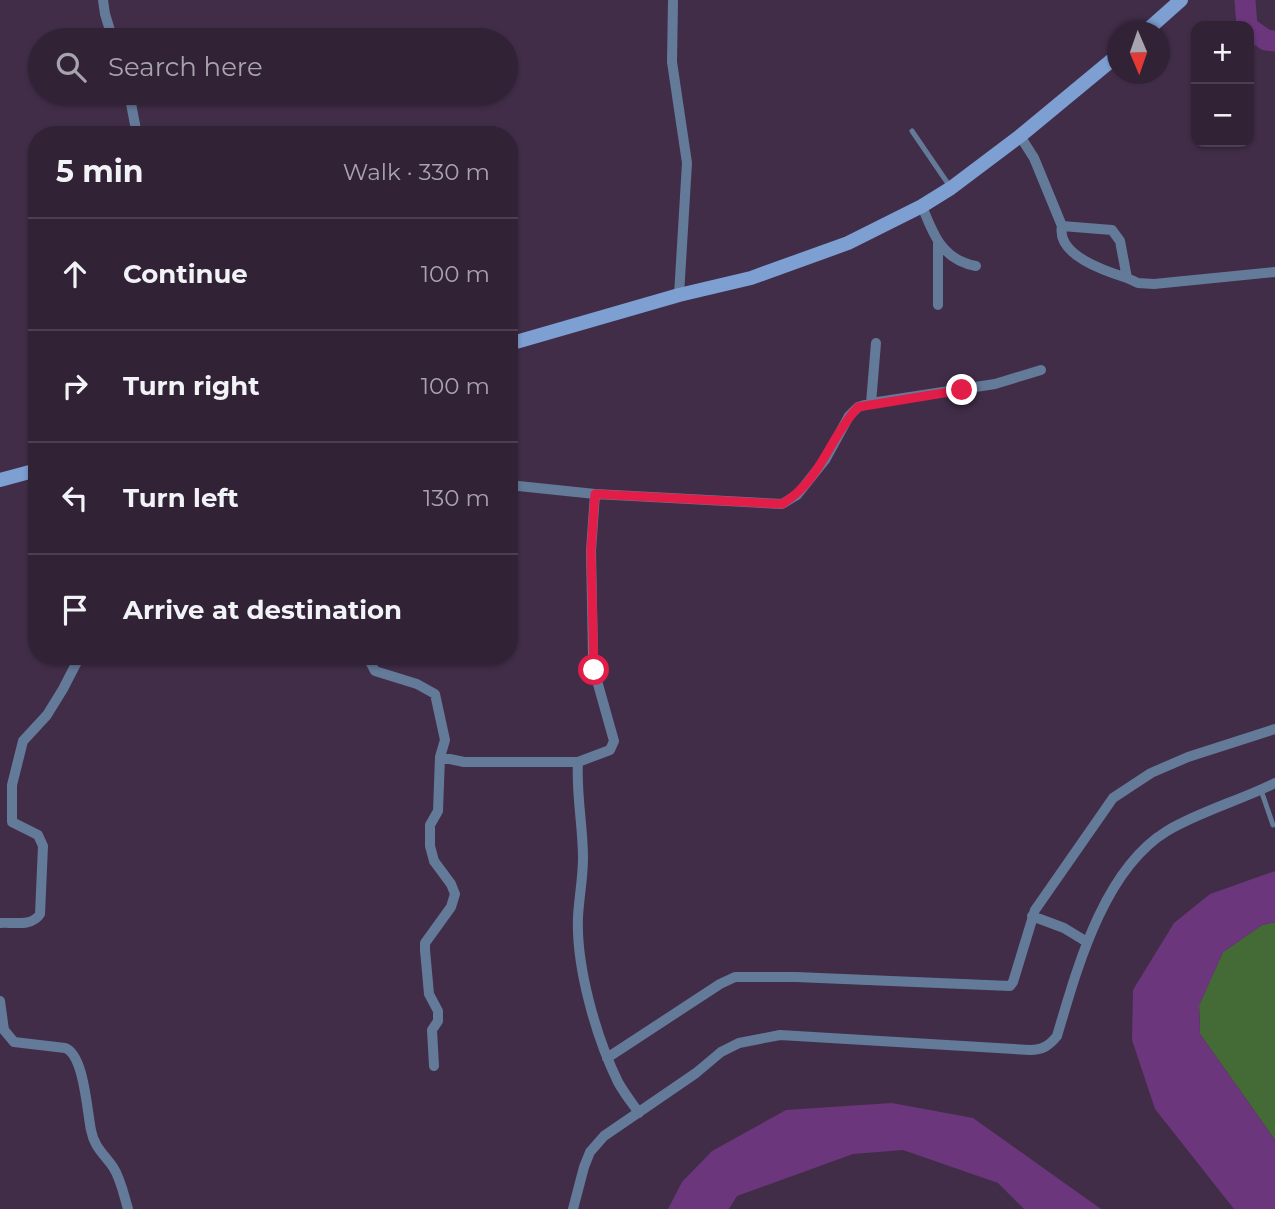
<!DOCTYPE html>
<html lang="en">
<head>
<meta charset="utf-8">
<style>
  body { margin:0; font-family:Montserrat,sans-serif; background:#392a3e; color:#f1f3f6 }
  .controls { position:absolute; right:21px; top:21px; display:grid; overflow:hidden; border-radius:14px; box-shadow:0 2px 5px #0004 }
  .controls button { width:63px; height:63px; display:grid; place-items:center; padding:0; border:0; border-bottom:2px solid #4c3f51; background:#312236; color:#f1f3f6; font:35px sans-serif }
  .compass { position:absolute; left:1107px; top:21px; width:63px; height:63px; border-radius:50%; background:#312236; box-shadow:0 2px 5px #0004; rotate:178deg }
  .stop { position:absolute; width:21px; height:21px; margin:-16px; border:5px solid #e11d48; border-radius:50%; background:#fff }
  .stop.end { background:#e11d48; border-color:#fff; box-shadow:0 2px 7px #0008 }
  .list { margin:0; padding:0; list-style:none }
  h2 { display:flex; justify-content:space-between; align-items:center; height:91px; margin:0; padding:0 28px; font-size:30px }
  h2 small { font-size:23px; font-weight:400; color:#a8a4ad }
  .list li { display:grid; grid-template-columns:46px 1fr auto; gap:21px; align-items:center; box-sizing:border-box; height:112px; padding:0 28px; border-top:2px solid #4c3f51 }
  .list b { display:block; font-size:26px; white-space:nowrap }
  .list em { font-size:23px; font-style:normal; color:#a8a4ad }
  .icon { flex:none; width:38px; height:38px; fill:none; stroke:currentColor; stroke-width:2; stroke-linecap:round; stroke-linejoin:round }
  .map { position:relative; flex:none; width:1275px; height:1209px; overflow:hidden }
  .search { position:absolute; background:#312236; box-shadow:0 2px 5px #0004; left:28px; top:28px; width:490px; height:77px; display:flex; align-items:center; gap:18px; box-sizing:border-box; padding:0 24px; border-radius:38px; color:#a8a4ad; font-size:26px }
  .panel { position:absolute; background:#312236; box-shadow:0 2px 5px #0004; left:28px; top:126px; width:490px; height:539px; border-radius:28px }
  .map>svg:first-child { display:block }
  .green { fill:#446a36 }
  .water { fill:#6b367b }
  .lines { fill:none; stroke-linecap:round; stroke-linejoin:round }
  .river { stroke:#6b367b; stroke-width:21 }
  .lane { stroke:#647a99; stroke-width:5 }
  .street { stroke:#647a99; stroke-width:10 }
  .secondary { stroke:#7d9fd2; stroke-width:14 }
  .route { stroke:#e11d48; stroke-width:9 }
</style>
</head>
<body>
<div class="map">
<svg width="1275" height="1209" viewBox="0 0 1275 1209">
  <rect width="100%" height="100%" fill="#412d48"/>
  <path class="green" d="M1275 922V1140L1200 1034 1199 1005 1223 952 1262 925Z"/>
  <path class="water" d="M1275 871V922L1262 925 1223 952 1199 1006 1200 1034 1275 1140V1209H1234L1155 1109 1132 1040 1133 990 1174 923 1210 894Z
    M892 1103 973 1118 1101 1209H1024L998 1183 903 1150 853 1154 737 1196 729 1209H668L682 1182 712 1151 786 1110Z"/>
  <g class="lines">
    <path class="river" d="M1245 0 1247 26
      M1249 28 1266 40 1275 41"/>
    <path class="lane" d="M912 131 951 188
      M1261 790 1273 825"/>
    <path class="street" d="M103 0 105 14 113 40
      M673 0 672 62 687 163 679 295
      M129 93 137 135
      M1020 136 1034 158 1062 226 1112 230 1120 241 1127 278 1138 283 1154 284 1275 272
      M922 206C933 234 942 260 976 266
      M1062 226C1056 255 1105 271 1127 278
      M938 305V243
      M871 403 876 343
      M509 485 595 494 782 504 797 495 825 460 849 416 858 407 871 403 995 384 1041 370
      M595 494 591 551 593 656 594 670 614 741 610 750 578 762C576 794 583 826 583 858 583 878 579 897 578 917 576 967 596 1037 618 1082 624 1093 632 1103 639 1113
      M367 656 375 671 417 684 435 694 445 740 440 757 438 811 430 825V846L434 861 451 884 455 894 451 907 425 943V950L429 994 438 1011V1021L432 1030 434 1066
      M440 757 464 762H578
      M1032 916 1064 928 1087 942
      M0 923C13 922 32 927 40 914L43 846 38 835 12 822V785L23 741 47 715 63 689 80 656
      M0 1001 4 1030 14 1042 65 1048C84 1054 87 1111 91 1130 94 1147 104 1154 113 1167 121 1179 124 1196 128 1209
      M607 1058 720 984 735 977H796L1010 986 1013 982 1035 910 1113 798 1151 773 1188 757 1275 729
      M573 1209 584 1167 590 1152 604 1136 696 1073 721 1052 739 1043 780 1035 1030 1050C1042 1050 1049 1046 1057 1036 1077 969 1103 870 1167 831 1198 812 1241 800 1275 783"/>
    <path class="secondary" d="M1145 32 1181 0
      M509 344 679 295 751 278 848 243 922 206 951 188 1020 136 1118 55
      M0 480 37 470"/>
  </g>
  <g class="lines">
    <path class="route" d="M594 670 591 551 595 494 782 504C821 481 829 438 858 407L962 390"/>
  </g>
</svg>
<div class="controls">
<button>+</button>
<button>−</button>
</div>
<svg class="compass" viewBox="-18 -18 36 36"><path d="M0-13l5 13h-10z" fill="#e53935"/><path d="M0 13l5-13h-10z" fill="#a8a4ad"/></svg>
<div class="stop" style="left:594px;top:670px"></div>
<div class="stop end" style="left:962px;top:390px"></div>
<div class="search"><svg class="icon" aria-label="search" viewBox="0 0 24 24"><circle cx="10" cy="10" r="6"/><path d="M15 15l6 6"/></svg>Search here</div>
<section class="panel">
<h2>5 min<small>Walk · 330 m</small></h2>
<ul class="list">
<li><svg class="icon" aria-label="ahead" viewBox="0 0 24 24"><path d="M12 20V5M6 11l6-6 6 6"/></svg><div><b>Continue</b></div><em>100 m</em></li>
<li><svg class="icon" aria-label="right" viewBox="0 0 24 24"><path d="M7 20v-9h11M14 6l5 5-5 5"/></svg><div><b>Turn right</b></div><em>100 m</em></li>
<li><svg class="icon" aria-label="left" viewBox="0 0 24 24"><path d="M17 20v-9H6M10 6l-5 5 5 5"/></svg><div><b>Turn left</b></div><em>130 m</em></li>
<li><svg class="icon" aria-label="arrive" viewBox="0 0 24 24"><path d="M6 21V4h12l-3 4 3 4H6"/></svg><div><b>Arrive at destination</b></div></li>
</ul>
</section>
</div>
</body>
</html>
